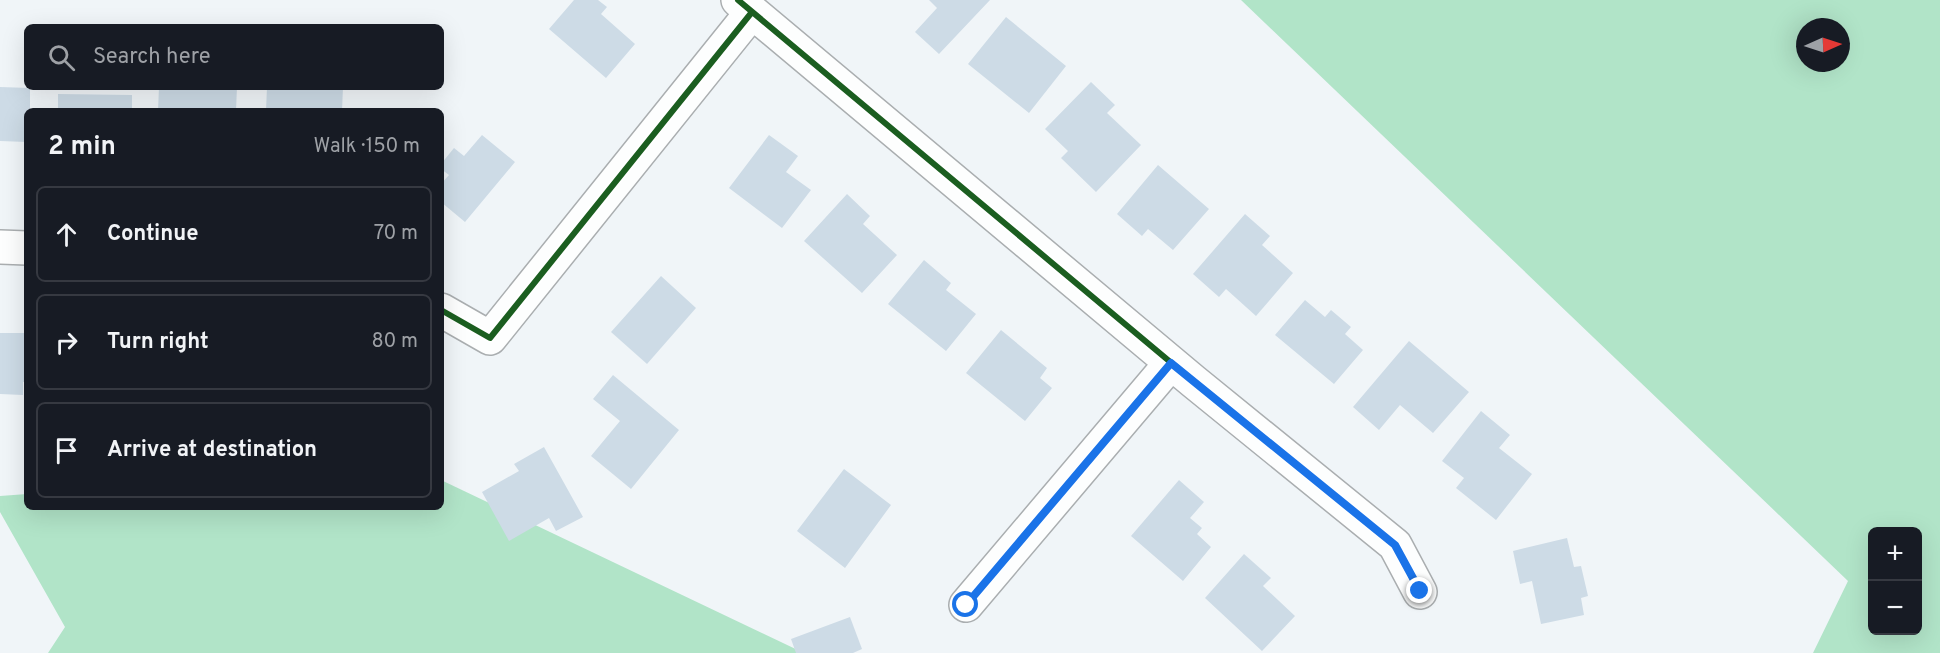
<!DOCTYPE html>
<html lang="en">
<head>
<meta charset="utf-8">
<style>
  body { margin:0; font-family:Overpass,sans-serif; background:#20242c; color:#f1f3f6 }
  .controls { position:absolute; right:18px; bottom:18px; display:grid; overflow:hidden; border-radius:9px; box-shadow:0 6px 24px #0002 }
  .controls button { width:54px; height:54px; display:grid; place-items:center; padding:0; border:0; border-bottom:2px solid #363941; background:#171b24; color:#f1f3f6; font:30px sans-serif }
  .compass { position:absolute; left:1796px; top:18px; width:54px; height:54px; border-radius:50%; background:#171b24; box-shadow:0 6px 24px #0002; rotate:87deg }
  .stop { position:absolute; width:18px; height:18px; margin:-14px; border:4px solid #1a73e8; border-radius:50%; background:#fff }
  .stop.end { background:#1a73e8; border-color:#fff; box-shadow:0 2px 6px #0008 }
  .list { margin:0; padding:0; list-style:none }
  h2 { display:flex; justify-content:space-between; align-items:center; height:78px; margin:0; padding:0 24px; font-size:26px }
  h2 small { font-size:20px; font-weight:400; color:#9ea1a6 }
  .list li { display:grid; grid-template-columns:39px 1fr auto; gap:18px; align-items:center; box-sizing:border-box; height:96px; margin:0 12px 12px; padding:0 12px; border:2px solid #363941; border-radius:9px }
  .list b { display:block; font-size:22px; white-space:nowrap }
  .list em { font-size:20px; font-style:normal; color:#9ea1a6 }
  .icon { flex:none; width:33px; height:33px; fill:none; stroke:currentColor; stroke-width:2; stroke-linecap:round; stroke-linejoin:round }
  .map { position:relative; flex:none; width:1940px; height:653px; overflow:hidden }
  .search { position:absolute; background:#171b24; box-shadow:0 6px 24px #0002; left:24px; top:24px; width:420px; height:66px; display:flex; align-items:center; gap:15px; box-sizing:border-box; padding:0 21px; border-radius:9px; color:#9ea1a6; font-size:22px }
  .panel { position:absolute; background:#171b24; box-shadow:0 6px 24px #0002; left:24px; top:108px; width:420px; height:402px; border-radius:9px }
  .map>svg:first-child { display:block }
  .green { fill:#b1e4c8; fill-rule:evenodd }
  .building { fill:#cddbe6 }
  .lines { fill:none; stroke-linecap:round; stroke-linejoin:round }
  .minor-casing { stroke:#aaaeb0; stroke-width:36 }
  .minor { stroke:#fdfefe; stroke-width:33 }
  .cycleway-casing { stroke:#fff; stroke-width:10 }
  .cycleway { stroke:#1b5e20; stroke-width:6 }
  .route { stroke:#1a73e8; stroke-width:8 }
</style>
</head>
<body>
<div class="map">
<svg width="1940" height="653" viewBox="0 0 1940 653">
  <rect width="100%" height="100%" fill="#f0f5f8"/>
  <path class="green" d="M1241 0H1940V653H1813L1848 581ZM1805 27H1841V63H1805ZM1872 532H1918V630H1872Z
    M441 480 804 653H48L65 627 0 512V496L27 494V507H441Z"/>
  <path class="building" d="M574 0H598L607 7 601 14 635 44 606 78 549 29Z
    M929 0H990L939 54 915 32 937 8Z
    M1006 17 1066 66 1029 113 968 64Z
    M1091 82 1115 105 1107 113 1141 145 1096 192 1061 158 1068 151 1045 129Z
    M0 87 30 88V111H27V142L0 141Z
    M159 87H237L236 111H158Z
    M267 87H343L342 111H266Z
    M58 94 132 95V111H58Z
    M482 135 515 162 465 222 441 202V184L449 175 441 169V164L454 148 464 156Z
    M769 135 798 156 786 172 811 190 782 228 729 188Z
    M1158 165 1209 209 1173 250 1148 229 1142 236 1117 214Z
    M847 194 870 216 863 224 897 255 862 293 804 241Z
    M1245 214 1270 236 1262 245 1293 273 1256 316 1226 289 1219 297 1193 274Z
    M924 260 951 283 946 290 976 314 946 351 888 304Z
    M661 276 696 308 647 364 611 332Z
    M1305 300 1325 317 1331 310 1351 327 1345 334 1363 350 1334 384 1275 335Z
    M1001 330 1047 368 1040 378 1052 388 1025 421 966 373Z
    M0 333H27V382H23V395L0 394Z
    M1409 341 1469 392 1433 433 1400 405 1379 430 1353 407Z
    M613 375 679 430 631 489 591 456 620 421 593 399Z
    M1481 411 1510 435 1499 448 1532 474 1496 520 1456 488 1464 478 1442 461Z
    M544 447 583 517 556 531 549 518 509 541 482 492 519 471 514 464Z
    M844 469 891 505 845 568 797 531Z
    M1179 480 1204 502 1190 518 1202 528 1197 534 1211 547 1183 581 1131 536Z
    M1567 538 1574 567 1581 566 1588 596 1581 598 1584 615 1541 624 1532 581 1520 584 1513 551Z
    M1244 554 1271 578 1263 586 1295 616 1262 651 1205 598Z
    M850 617 862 649 853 653H796L791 639Z"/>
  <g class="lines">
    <defs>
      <path id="minor" d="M738 0 1193 381 1395 545 1420 592
        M0 247 27 248
        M441 310 490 338 752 12
        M966 605 1171 363"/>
    </defs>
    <use href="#minor" class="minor-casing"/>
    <use href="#minor" class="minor"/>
    <defs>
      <path id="cycleway" d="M738 0 1193 381 1395 545 1420 592
        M441 310 490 338 752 12
        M966 605 1171 363"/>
    </defs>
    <use href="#cycleway" class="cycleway-casing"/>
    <use href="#cycleway" class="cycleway"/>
  </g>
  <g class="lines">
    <path class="route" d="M966 605 1171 363 1395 545 1420 591"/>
  </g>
</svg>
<div class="controls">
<button>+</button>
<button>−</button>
</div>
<svg class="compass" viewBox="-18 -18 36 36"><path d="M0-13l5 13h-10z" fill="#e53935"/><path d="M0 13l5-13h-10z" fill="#9ea1a6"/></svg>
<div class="stop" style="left:966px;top:605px"></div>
<div class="stop end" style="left:1420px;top:591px"></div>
<div class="search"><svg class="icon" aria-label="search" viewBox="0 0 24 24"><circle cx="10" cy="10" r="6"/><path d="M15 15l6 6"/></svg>Search here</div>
<section class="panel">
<h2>2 min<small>Walk · 150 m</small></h2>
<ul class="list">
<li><svg class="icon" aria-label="ahead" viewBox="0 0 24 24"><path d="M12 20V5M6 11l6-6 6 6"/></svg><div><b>Continue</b></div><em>70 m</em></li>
<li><svg class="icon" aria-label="right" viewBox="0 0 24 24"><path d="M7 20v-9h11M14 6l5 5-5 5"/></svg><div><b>Turn right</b></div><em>80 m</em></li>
<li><svg class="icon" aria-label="arrive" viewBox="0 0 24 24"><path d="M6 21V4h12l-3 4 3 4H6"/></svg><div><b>Arrive at destination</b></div></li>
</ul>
</section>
</div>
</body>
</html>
